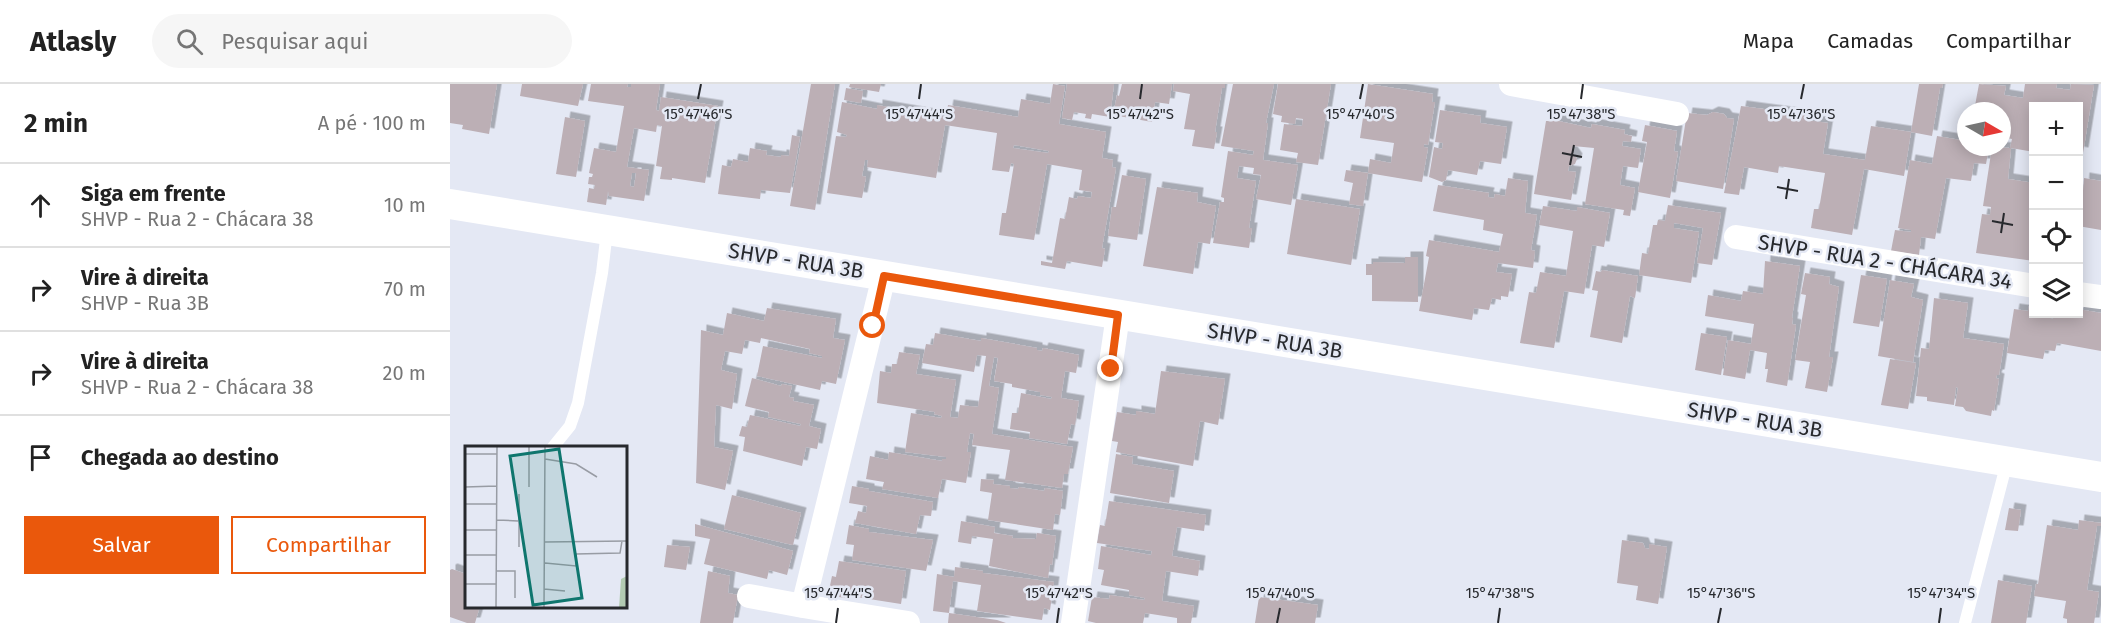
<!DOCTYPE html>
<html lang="pt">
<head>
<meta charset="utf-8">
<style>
  body { margin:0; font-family:"Fira Sans",sans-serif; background:#f6f6f6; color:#222 }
  .controls { position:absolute; right:18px; top:18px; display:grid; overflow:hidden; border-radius:0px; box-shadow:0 3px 15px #0003 }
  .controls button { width:54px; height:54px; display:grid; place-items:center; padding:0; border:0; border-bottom:2px solid #e0e0e0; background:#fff; color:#222; font:30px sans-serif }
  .compass { position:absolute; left:1507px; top:18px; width:54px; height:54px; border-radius:50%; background:#fff; box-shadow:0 3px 15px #0003; rotate:99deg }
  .stop { position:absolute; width:18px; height:18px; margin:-14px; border:4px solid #ea580c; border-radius:50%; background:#fff }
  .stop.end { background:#ea580c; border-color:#fff; box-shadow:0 2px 6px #0008 }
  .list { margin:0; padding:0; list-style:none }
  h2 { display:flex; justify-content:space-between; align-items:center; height:78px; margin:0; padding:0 24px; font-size:26px }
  h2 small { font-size:20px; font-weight:400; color:#767676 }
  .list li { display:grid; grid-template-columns:39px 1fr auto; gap:18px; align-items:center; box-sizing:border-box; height:84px; padding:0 24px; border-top:2px solid #e0e0e0 }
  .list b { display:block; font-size:22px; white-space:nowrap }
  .list p { margin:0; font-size:20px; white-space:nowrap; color:#767676 }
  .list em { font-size:20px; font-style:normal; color:#767676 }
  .actions { display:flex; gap:12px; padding:18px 24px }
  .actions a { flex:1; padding:14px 0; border:2px solid #ea580c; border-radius:0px; text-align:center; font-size:21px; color:#ea580c }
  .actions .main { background:#ea580c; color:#fff }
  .icon { flex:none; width:33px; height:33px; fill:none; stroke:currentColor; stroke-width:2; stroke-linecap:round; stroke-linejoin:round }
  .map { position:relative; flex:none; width:1651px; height:539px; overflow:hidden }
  header { display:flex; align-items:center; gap:36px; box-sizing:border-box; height:84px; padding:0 30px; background:#fff; border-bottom:2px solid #e0e0e0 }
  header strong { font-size:28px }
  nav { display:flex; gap:33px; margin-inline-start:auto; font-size:21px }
  .search { width:420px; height:54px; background:#f6f6f6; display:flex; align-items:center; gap:15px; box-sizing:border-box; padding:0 21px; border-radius:33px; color:#767676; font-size:22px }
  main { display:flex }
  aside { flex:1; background:#fff }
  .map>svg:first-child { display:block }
  .building { fill:#bcafb5; fill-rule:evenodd; filter:url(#shadow) }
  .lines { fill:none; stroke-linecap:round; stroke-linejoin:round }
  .service { stroke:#fff; stroke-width:12 }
  .minor { stroke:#fff; stroke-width:24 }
  .tertiary { stroke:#fff; stroke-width:30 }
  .route { stroke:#ea580c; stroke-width:8 }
  .ticks { fill:none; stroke:#27292d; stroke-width:2 }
  .labels { text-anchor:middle; stroke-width:5; stroke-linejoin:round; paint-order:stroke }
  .street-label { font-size:21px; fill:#27292d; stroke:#e4e8f4 }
  .inset-road { fill:none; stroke:#989ca4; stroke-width:1.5 }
  .view { fill:#0f766e; fill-opacity:0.15; stroke:#0f766e; stroke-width:3 }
  .inset-edge { fill:none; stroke:#27292d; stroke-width:3 }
  .ticks-label { font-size:15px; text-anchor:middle; fill:#27292d; stroke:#e4e8f4; stroke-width:5; stroke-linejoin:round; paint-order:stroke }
</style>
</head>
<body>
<header>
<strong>Atlasly</strong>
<div class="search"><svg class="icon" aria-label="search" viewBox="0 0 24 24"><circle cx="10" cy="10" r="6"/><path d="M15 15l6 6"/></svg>Pesquisar aqui</div>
<nav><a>Mapa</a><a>Camadas</a><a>Compartilhar</a></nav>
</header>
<main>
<aside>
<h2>2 min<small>A pé · 100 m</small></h2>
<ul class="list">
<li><svg class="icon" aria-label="ahead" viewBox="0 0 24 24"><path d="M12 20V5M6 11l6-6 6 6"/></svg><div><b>Siga em frente</b><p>SHVP - Rua 2 - Chácara 38</p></div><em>10 m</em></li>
<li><svg class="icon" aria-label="right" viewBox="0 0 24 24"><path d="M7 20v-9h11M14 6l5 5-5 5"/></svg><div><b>Vire à direita</b><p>SHVP - Rua 3B</p></div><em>70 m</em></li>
<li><svg class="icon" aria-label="right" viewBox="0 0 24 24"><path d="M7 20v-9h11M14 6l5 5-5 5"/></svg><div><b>Vire à direita</b><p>SHVP - Rua 2 - Chácara 38</p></div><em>20 m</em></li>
<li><svg class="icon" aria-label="arrive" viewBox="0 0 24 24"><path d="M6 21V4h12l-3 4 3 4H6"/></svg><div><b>Chegada ao destino</b></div></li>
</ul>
<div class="actions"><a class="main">Salvar</a><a>Compartilhar</a></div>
</aside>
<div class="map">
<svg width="1651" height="539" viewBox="0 0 1651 539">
  <defs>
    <filter id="shadow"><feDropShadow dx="5.5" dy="-5.5" stdDeviation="0" flood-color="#0004"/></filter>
  </defs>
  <rect width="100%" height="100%" fill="#e4e8f4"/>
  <path class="building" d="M0 0H47L39 50 12 45 13 41 0 39Z
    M72 0H133L128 22 70 12Z
    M141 0H178L177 3H181V0H210L206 26 209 27 211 13 268 22 255 99 222 94V96L210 95 212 83 206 82 212 42 207 41 206 48 184 44 177 83 199 86 194 117 159 112 158 107 156 121 137 118 139 104 144 105 145 101 138 100 139 93H142L143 90 139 89 144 64 166 68 174 22 138 17ZM182 89H186L184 103 180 102Z
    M361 0H385L365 126 340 122Z
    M400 0H431L429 8 399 3Z
    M603 0 615 2 609 40 656 48 652 74 663 76 662 83 666 84 652 164 655 165 652 183 617 177 615 185 591 181V177L602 179 610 134 615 135 619 113 627 115 628 112 641 114 642 108 629 106 632 86 597 80 584 156 549 151 552 129H556L564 80 561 79 559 88 542 86 547 49 495 41 486 94 417 83 418 76H415L412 92 416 93 412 114 377 109 386 52 396 53 397 51 387 48 392 18 427 25V21L496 33 498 21 568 33 571 15 600 20ZM564 61 599 67 598 69 563 64Z
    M617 0H664L660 33 642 30 641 35 635 34 636 30 624 28 622 36 612 34Z
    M672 0H722L719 20 705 18 702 38 663 31 667 11 669 12Z
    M724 0H775V4H772L765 48H767L764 65 742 62 745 46 734 45 740 10 723 7Z
    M783 0H824L816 39H818L813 76 848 81 841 121 806 115 811 91 803 90 804 84 789 82 787 94 806 97 799 144H802L799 164 763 159 770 118H774V114L771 113 778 67 803 71 804 67 771 62Z
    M828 0H881L868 81 846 78 848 69 830 66 834 40 852 42 853 35 846 34 845 40 831 38 832 32 823 30Z
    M918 0 983 10 982 18H985L978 61 974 60V63L978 64 972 98 918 89 913 122 899 120 903 99 894 97 896 86 918 89 920 75 941 79 944 59 910 54Z
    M1469 0H1493L1492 4H1490L1482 52 1461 48Z
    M1529 0 1556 2 1554 11 1573 14 1575 0H1607L1606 4 1620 6 1621 0 1644 1 1633 69 1628 68V22H1584V68L1561 64 1558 95 1584 99V177L1526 169 1532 130 1540 131 1541 123 1533 122 1542 63 1560 64 1562 55 1552 53V27H1524Z
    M396 4 413 7 411 19 394 16Z
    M1291 22 1357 31 1356 36 1378 39 1373 70 1415 76 1421 42 1461 48 1454 92 1414 85 1402 151 1361 144 1364 125H1369L1375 89 1329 82 1328 89 1294 83 1289 111 1274 109Z
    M990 26 1031 32 1030 39 1057 43 1051 80 1030 77 1027 91 998 86 996 96 992 98 979 93 984 63 992 65 993 59 985 58Z
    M1263 28 1274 30 1277 34 1284 35 1273 105 1226 97 1237 29 1257 31Z
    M115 33 135 37 126 93 106 90Z
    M1099 35 1141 44 1142 40 1175 46 1174 50 1182 52 1181 58 1173 57 1172 62 1191 65 1188 84 1173 82 1170 101 1185 104 1180 132 1173 131 1174 126 1135 120 1144 64 1123 62 1122 68 1127 75 1125 80 1119 82 1118 87 1126 88 1121 116 1084 110 1096 37H1099Z
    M1195 41 1227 47 1224 67 1228 68 1220 114 1188 108 1197 58 1192 57Z
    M342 51 350 53 340 109 311 106 310 115 268 110 272 81 281 83 283 75 298 78 300 64 317 67 316 71 331 73V71L339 72Z
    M1487 52 1516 57V63H1539L1536 80 1524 79 1521 97 1496 94 1485 155 1471 153 1469 171 1441 167 1445 146 1461 148V146L1448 144 1460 76 1482 80Z
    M672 91 696 95 687 156 658 152 662 123H666Z
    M1058 94 1078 97 1075 129 1087 131 1081 166 1085 167 1083 184 1048 179 1046 188 1062 190 1058 213 1051 212V216L1042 214 1039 226 1024 224 1022 236 969 227 979 173 976 172 979 156 1049 168 1053 150 1033 146 1034 136 983 127 988 101 1039 109 1038 113 1044 114 1045 110 1055 112Z
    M1634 94 1651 97V146L1628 142V106L1633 107Z
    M707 103 748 109 747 118 766 122 760 160 748 158 743 190 693 182Z
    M846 115 910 125 901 181 837 170Z
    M1218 121 1271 129 1262 181 1247 179 1253 144 1224 139V144L1249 148 1241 199 1189 191 1192 169 1198 170 1203 141H1207L1208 136 1215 137Z
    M1093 122 1127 127V123L1160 129 1154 163 1142 161 1134 210 1114 207 1104 264 1070 259 1079 208 1086 209 1090 188 1116 192 1123 147 1089 141Z
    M955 173H968V218L922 217V191H916V180H923V178L955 179Z
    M1315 177 1350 182 1342 233 1343 234 1342 240 1346 241 1337 302 1316 298 1318 285H1315L1317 269 1300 266 1295 295 1273 291 1278 256 1301 260 1304 240 1255 232 1258 211 1291 217 1293 207 1313 210Z
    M1152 186 1188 192 1185 214 1180 212 1172 259 1140 253 1148 207 1142 206 1146 187 1151 188Z
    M1355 189 1380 193 1379 200 1389 203 1379 273H1383L1377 308 1355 304 1360 278 1345 276 1356 211 1351 210Z
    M1411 191 1437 195 1429 243 1403 239Z
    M1440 196 1464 200 1461 213 1473 216 1463 278 1428 272Z
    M1484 214 1518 219 1513 254 1554 260 1549 291H1547L1546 294 1549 295 1544 327 1542 326 1541 332 1516 327 1513 323 1505 322 1508 304 1506 303 1504 321 1477 317V313L1466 312 1471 264 1479 265Z
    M1580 217 1584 218V230H1601L1600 234 1603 235 1604 230H1628V225L1651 229V267L1607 259 1605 267 1595 266 1593 275 1557 269 1564 225 1578 227Z
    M317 224 386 235 383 254 395 256 386 300 372 297 370 306 307 292 313 262 372 274V272L359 269 360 265 311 254 310 259 295 256 292 270 275 267 271 286 287 290 282 325 266 321 264 363 283 367 275 406 246 399 251 246 273 251 277 229 314 237Z
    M485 249 531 257V254L587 264V266L592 267 593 264 629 271 626 289 615 287 611 314 629 317 625 341 621 340 617 360 579 354 580 348 560 345 562 329H568L571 309 601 315 602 313 590 311V308L562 303V300L544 297 548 274 544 273 539 302 549 304 542 350 623 363 618 390H614L612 404 555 396 560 366 522 361 524 350 520 349 517 368H521L516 399 492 395 488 414 432 405 434 398 416 395 420 372 438 376 439 368 492 377V375H496V373L455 368 461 329 491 334 492 332 484 330 485 328 427 319 430 287 441 289 442 280H447L449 268 470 271 466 290 506 296 500 333 508 334 510 321 528 323 536 272 527 271 524 288 472 279 476 260 483 261Z
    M1251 249 1277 253 1271 291 1245 286Z
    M1440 275 1466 279 1458 325 1431 321Z
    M711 287 775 295 768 341 750 337 743 382 666 368 668 358 662 357 667 328 686 331V327L705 330Z
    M302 294 331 302 332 300 342 302 339 313 344 314 343 317 364 321 359 342 371 345 367 365 356 363 352 382 293 367 295 353 289 352 292 342 297 343 300 331 350 342 351 340 318 333 319 328 295 322Z
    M666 370 683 373 682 380 724 387 719 419 660 409Z
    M531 395 544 396 543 400 560 402V404L568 405 569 403 594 407 595 404 613 407 610 431 605 430 603 446 538 436 542 409 530 407Z
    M402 402 419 405V407L483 418 481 432 470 431 466 450 405 439 408 427 416 429 417 422 399 419Z
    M282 411 351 429 343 461 274 445Z
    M659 417 756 431 754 447 727 443 722 472 750 477 748 492 716 487 712 517 744 522 741 539H727V534L695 529 693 539H646L638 537 642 513 659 515 660 511 694 516 695 514 679 511V506L651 501 654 486 648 485 651 462 701 471 702 467 647 459 650 441 655 442Z
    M1559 424 1571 426 1568 447 1555 446Z
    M1629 436 1651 439V442H1647L1637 506 1649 508 1644 539H1617V535L1613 534 1616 517 1584 512 1586 500H1588L1597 441 1628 446Z
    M511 437 545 443 544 449 563 452 562 454 586 455 587 449 606 452 602 481 600 480 598 494 539 482 543 455 522 452 521 460 508 458Z
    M245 440 343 467 337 491 319 486 317 495 254 480 260 455 245 452Z
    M399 441 419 445V448L483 456 476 487 402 476 404 461 396 460Z
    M1172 456 1193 459 1195 464 1199 465V460L1217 463 1208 520 1186 516 1188 502 1167 499Z
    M217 461 240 463 236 486 214 483Z
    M389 477 456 487 451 520 400 512V515L378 511 382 492 386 493Z
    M505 483 533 487V489L604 498 600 526 594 524 592 536 527 527 531 501 503 497 499 529 483 527 487 490 504 493Z
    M2 485 16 490V522H30L25 539H17L0 533V486Z
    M258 487 280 492 278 509 288 511 283 539H250Z
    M1548 496 1582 502 1576 539H1541Z
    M809 513 868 521 865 539H805Z
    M499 529 547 536 556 539H498Z"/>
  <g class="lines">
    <path class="service" d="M103 363 120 342 128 319 152 189 157 147
      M1515 539 1557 378"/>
    <path class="minor" d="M1061 0 1227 30
      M1286 153 1584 202
      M434 192 353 522 458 539
      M1628 210 1651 213
      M299 512 353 522
      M623 539 668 231"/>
    <path class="tertiary" d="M0 120 1651 393"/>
  </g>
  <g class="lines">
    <path class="route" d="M423 242 434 192 668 231 661 285"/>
  </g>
  <path class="ticks" d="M248 15 251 0M469 15 471 0M690 15 692 0M910 15 913 0M1131 15 1133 0M1351 15 1354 0M1112 69 1132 73M1120 81 1124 61M1327 103 1348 107M1336 115 1339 95M1542 137 1563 141M1551 149 1554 129M386 539 388 524M607 539 609 524M827 539 830 524M1048 539 1050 524M1268 539 1271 524M1489 539 1491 524"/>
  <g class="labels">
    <g class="street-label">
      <text transform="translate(346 177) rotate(9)" y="7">SHVP - RUA 3B</text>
      <text transform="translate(1435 178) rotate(9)" y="7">SHVP - RUA 2 - CHÁCARA 34</text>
      <text transform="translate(825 257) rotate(9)" y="7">SHVP - RUA 3B</text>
      <text transform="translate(1305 336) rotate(9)" y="7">SHVP - RUA 3B</text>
    </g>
  </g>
  <g transform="translate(15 362)">
    <rect width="162" height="162" fill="#e4e8f4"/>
    <path d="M162 130V162H154L156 133Z" fill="#b2cab2"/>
    <path class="inset-road" d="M0 8H32M80 13 111 18 132 31M0 41 32 40M64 41V0M0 58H31M32 74 53 75M0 84H32M80 96 162 95M54 101V48M0 109H32M80 117 111 120V108L155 107 157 95M31 125H50V152M0 138H31M79 143 100 145M31 162 32 0M79 162 80 0"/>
    <path class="view" d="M94 3 117 152 68 159 45 10Z"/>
    <rect width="162" height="162" class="inset-edge"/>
  </g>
  <g class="ticks-label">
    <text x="248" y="35">15°47'46"S</text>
    <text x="469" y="35">15°47'44"S</text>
    <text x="690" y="35">15°47'42"S</text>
    <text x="910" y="35">15°47'40"S</text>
    <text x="1131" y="35">15°47'38"S</text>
    <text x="1351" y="35">15°47'36"S</text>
    <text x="388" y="514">15°47'44"S</text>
    <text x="609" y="514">15°47'42"S</text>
    <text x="830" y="514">15°47'40"S</text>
    <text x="1050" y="514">15°47'38"S</text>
    <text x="1271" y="514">15°47'36"S</text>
    <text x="1491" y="514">15°47'34"S</text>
  </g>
</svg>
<div class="controls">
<button>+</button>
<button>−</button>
<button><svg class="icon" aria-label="locate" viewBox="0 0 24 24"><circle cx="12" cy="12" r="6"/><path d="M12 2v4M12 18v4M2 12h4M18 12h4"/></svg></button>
<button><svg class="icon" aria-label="layers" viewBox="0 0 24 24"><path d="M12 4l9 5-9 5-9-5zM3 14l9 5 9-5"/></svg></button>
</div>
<svg class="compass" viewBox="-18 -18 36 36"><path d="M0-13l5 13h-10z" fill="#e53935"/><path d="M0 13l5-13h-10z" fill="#767676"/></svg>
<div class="stop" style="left:423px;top:242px"></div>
<div class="stop end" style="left:661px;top:285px"></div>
</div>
</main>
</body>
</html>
